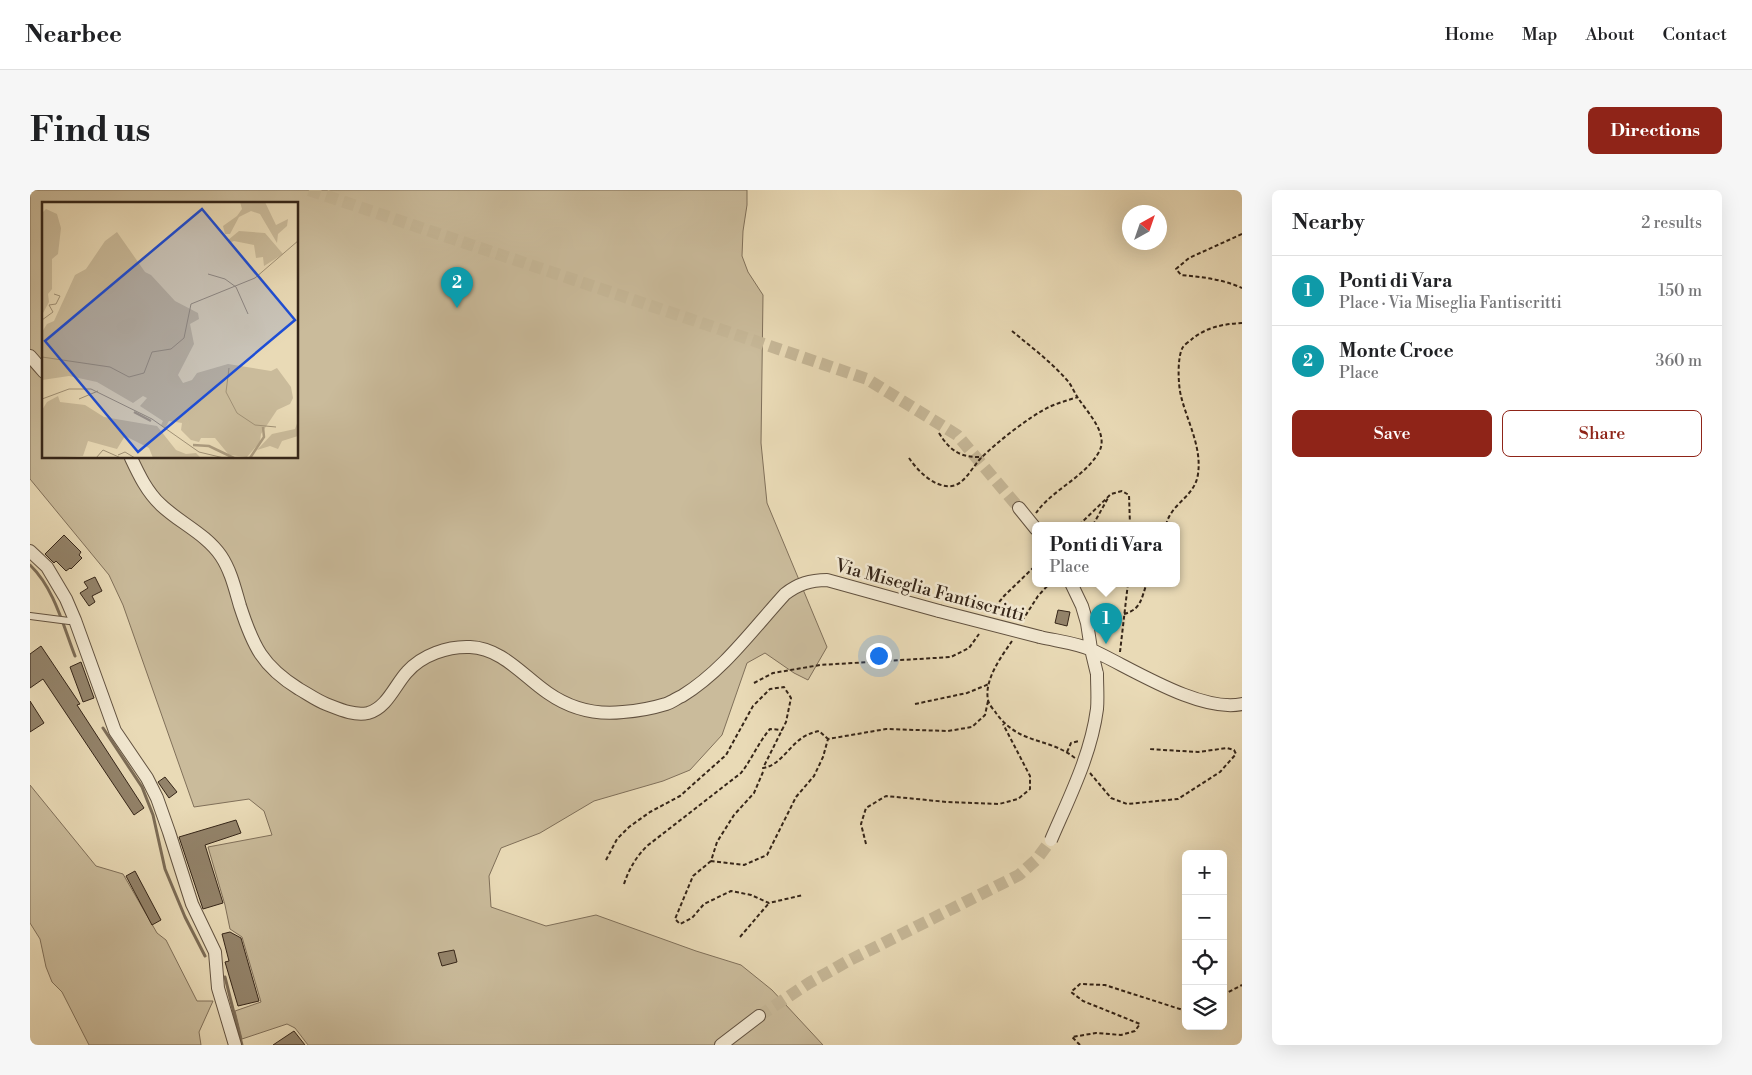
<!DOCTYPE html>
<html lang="en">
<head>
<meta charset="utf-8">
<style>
  body { margin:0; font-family:"Libre Bodoni",serif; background:#f6f6f6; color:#202124 }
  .controls { position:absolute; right:15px; bottom:15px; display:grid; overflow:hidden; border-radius:8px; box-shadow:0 5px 20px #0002 }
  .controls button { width:45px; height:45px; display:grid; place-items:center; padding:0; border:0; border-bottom:1px solid #e0e0e0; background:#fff; color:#202124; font:25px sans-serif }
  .compass { position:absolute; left:1092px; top:15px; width:45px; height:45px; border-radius:50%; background:#fff; box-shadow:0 5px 20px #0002; rotate:40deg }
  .you { position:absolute; left:848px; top:465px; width:18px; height:18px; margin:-12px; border:4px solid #fff; border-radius:50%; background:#1a73e8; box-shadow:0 0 0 8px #1a73e833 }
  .badge { display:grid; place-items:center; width:32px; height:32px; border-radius:50%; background:#8f2418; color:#fff; font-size:16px; font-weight:700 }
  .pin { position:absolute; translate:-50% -41px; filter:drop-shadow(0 1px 2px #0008) }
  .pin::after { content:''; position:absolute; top:26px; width:18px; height:15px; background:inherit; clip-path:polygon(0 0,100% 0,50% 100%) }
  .popup { position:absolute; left:1002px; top:332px; width:148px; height:65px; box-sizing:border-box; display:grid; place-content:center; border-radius:8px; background:#fff; filter:drop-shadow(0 1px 4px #0005); font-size:16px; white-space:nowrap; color:#757577 }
  .popup b { font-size:19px; color:#202124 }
  .popup::after { content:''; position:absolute; left:50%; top:100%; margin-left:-10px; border:10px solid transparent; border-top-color:#fff }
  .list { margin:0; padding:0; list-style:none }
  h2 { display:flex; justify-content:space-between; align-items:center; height:65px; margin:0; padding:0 20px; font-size:21px }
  h2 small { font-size:16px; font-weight:400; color:#757577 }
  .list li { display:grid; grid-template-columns:32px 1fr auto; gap:15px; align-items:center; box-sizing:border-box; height:70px; padding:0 20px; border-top:1px solid #e0e0e0 }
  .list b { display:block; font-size:19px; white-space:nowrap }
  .list p { margin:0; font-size:16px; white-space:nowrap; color:#757577 }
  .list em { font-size:16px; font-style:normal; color:#757577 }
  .actions { display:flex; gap:10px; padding:15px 20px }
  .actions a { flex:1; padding:11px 0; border:1px solid #8f2418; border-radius:8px; text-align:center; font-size:18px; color:#8f2418 }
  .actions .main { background:#8f2418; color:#fff }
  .icon { flex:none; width:28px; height:28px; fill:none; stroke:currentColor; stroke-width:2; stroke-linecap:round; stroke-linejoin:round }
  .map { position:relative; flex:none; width:1212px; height:855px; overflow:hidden; border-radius:8px }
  header { display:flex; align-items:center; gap:30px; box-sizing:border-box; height:70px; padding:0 25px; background:#fff; border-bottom:1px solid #e0e0e0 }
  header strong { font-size:24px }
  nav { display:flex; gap:28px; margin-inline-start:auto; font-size:18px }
  .intro { display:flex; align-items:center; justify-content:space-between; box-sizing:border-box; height:120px; padding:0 30px }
  h1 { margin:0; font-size:35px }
  .button { padding:12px 22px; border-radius:8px; background:#8f2418; color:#fff; font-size:18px; font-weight:700 }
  main { display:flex; gap:30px; padding:0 30px }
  aside { flex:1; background:#fff; border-radius:8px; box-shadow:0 5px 20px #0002 }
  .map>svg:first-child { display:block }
  .green { fill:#cabb9b; stroke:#80705a; fill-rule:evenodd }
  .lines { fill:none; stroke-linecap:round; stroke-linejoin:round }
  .stream { stroke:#7c6c56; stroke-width:3 }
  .building { fill:#93836a; stroke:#352518 }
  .minor-tunnel { stroke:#c5b696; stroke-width:12; stroke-dasharray:12 6; stroke-linecap:butt }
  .service-casing { stroke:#625240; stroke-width:8 }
  .minor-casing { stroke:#625240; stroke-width:14 }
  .path { stroke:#352518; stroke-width:2; stroke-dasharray:4 2.5; stroke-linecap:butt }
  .service { stroke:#f1e7d0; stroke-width:6 }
  .minor { stroke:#f1e7d0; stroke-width:12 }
  .minor-bridge-casing { stroke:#625240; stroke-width:14; stroke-linecap:butt }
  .minor-bridge { stroke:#f1e7d0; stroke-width:12 }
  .labels { text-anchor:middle; stroke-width:5; stroke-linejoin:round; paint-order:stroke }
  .street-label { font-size:18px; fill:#352518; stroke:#f1e7d0 }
  .inset-river { fill:none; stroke:#ac9c80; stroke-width:2.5 }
  .inset-road { fill:none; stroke:#a19277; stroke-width:1 }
  .view { fill:#1d4ed8; fill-opacity:0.15; stroke:#1d4ed8; stroke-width:2.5 }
  .inset-edge { fill:none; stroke:#352518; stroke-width:2.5 }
</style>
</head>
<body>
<header>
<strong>Nearbee</strong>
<nav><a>Home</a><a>Map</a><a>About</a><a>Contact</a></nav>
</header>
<div class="intro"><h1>Find us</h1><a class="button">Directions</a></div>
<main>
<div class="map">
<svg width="1212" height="855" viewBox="0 0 1212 855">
  <rect width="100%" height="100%" fill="#e9dab6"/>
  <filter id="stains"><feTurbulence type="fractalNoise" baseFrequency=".004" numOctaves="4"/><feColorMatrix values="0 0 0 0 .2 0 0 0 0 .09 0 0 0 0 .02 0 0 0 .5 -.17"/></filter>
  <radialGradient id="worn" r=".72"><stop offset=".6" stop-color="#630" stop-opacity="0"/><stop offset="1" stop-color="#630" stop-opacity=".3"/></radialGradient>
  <path class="green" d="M0 0H717V15L713 41 712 66 718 82 733 105 731 253 737 313 797 457 778 490 764 483 735 463 717 473 692 545 660 580 633 591 564 611 510 643 471 658 459 686 461 717 516 736 566 725 666 761 711 775 742 800 793 855H278L265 838 257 834 212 849 205 821 231 812 212 747 200 739 195 715 178 657 242 645 234 621 219 609 164 617 93 415 79 385 0 289ZM14 14H268V268H14Z
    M0 595 66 676 93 684 127 743 136 750 167 811H183L169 842 171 855H59L32 802 22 792 16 777 10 749 0 733Z"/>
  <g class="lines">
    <path class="stream" d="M0 375C24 398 33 435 45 466
      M73 538 112 597 123 625 135 679 155 727 175 766
      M195 787 212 855"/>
  </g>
  <path class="building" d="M34 345 51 362 49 365 52 368 41 379 40 378 36 381 26 371 24 373 15 364Z
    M65 387 72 401 62 406 65 412 59 416 50 403 58 398 54 392Z
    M1028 420 1040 422 1037 436 1025 433Z
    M11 456 50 514 47 515 114 618 104 625 13 489 0 498V464Z
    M51 472 64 508 53 512 40 477Z
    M0 511 14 533 0 542Z
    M135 587 147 602 139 608 128 592Z
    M206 630 211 643 175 655 193 713 173 719 149 647Z
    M105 681 131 730 122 735 96 686Z
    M200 742 211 748 229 811 208 816 195 772 199 771 192 744Z
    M424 760 427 772 412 776 408 763Z
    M264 841 275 855H243Z"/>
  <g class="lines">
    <path class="minor-tunnel" d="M279 0 837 189 927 245 989 318
      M729 826 779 793 818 771 989 685 1006 670 1021 650"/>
    <defs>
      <path id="service" d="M0 426 39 431 45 430"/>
      <path id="minor" d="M0 166 14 182
        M101 268C109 285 117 302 131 315 150 333 176 344 191 366 201 381 205 399 210 416 223 456 232 476 269 499 278 504 286 510 296 514 309 519 324 526 338 523 357 518 365 495 377 482 392 465 418 456 440 457 472 458 494 487 518 503 541 519 567 525 593 522 607 521 623 518 636 514 642 512 647 508 652 506 693 481 723 439 755 404 768 394 780 390 797 390L909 421
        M989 318 1006 339
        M0 361 17 377 36 409 45 430 85 541 117 588 127 608 139 642 162 714 185 762 188 798 205 855
        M1041 393 1052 416 1057 433 1061 459 1067 484
        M1010 447C1027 451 1047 453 1062 460 1101 478 1170 523 1212 514
        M691 855 729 826"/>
    </defs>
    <use href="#service" class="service-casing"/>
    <use href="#minor" class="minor-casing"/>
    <path class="path" d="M1212 44 1159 68 1146 79 1151 85C1172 87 1192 89 1212 98
      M982 141C1000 156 1020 171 1036 189 1041 194 1044 202 1048 208 1058 223 1079 244 1069 262 1054 288 1023 299 1006 323
      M909 243C920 261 931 268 952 267
      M879 268C888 281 904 298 922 296 934 295 943 276 951 268 967 252 999 227 1019 217 1028 213 1038 210 1048 207
      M1049 335 1081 304 1092 301 1099 305 1100 335
      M1063 335 1078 308
      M1136 335C1141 313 1165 307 1168 284 1172 257 1157 231 1151 206 1148 195 1147 166 1153 157 1155 154 1160 151 1162 149 1177 137 1193 134 1212 133
      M961 422 974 406 1006 375
      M1094 424C1112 419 1111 408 1117 393
      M992 431 1008 406 1020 393
      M982 451C971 467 954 490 958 510 959 515 964 520 966 523 973 533 982 540 992 545 1010 553 1029 555 1045 568
      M1090 462 1098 393
      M724 493 743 483 790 475 921 467 939 458 949 444
      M885 514 937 503 959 494
      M1037 562 1041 553 1049 551
      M733 582 724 603 704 625 687 652 681 671 714 675 737 665 766 607 784 586 793 567 798 549 856 539 918 541 942 537 955 525 958 511
      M1060 583 1081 608 1097 614 1148 609 1190 582 1206 564 1204 560 1197 558 1168 562 1118 559
      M836 654 831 634 836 618 856 606 917 612 969 614 988 609 1000 599V586L973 534
      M576 670 587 649 599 637 620 622 650 606 696 565 723 516 740 499 754 497 761 508 756 532 733 578C752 575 760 553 777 545 781 543 785 542 789 541L798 549
      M681 671 663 686 645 729 650 734 662 728 674 714 701 701 721 705 739 713 773 705
      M594 694C599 679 606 667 617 656L711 583C722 569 728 553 740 539L752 540
      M710 747 739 713
      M1193 805 1212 795
      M1050 855 1042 847 1066 843 1091 845 1105 841 1110 834 1053 811 1041 802 1050 794 1075 795 1156 821"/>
    <use href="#service" class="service"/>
    <use href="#minor" class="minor"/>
    <defs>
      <path id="minor-bridge" d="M909 421 1010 447
        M1021 650C1039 608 1061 565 1067 519 1068 508 1067 496 1067 484"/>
    </defs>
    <use href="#minor-bridge" class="minor-bridge-casing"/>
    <use href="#minor-bridge" class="minor-bridge"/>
  </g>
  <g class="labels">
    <g class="street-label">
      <text transform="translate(900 400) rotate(15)" y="6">Via Miseglia Fantiscritti</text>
    </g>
  </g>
  <g transform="translate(12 12)">
    <rect width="256" height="256" fill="#e9dab6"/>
    <path d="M198 0H223L234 23 246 17 245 24 236 32 235 41 218 12 209 9 197 15 188 32H183L181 24 195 14 200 7ZM4 7 15 12 19 26 16 52 10 57V87L6 92 7 100 0 113V11ZM197 29 223 31 241 52 222 64 221 55 214 56 212 43 192 39 187 41 186 38ZM75 30 103 70 109 73 133 99 156 111 157 117 148 122 152 142 136 173 141 181 150 178 155 171 186 162 229 169 235 166 249 185 251 196 248 202 235 208 219 232 218 240 205 255 187 253 173 236H159L157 240 149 238 139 228 140 221 127 219 123 226 119 223 121 219 98 204 105 196 101 194 91 201 55 180 27 174 0 178V130L5 122 12 119 33 73 44 67 63 39ZM16 194 18 200 43 203 62 215 115 224 134 248 144 252 154 251 159 256H111L107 246 83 234 75 247 46 239 41 254 0 256V208L5 200ZM256 219V234L240 239 236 247 228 244 215 248 230 232 253 227Z" fill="#cabb9b"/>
    <path class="inset-river" d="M92 210 109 219M151 243 167 244 192 256M208 256 222 235 221 225"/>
    <path class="inset-road" d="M166 72 183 77 194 85 206 112M0 118 11 110 7 103 14 102 18 94 12 92M0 155 68 165 87 175 102 171 110 150 129 147 142 136 149 102 213 76 257 38M187 166 184 190 195 211 213 223 234 225M0 197 27 187H49L110 217 157 250 182 256M37 197 56 189M76 253 83 250 93 256M54 256 61 248 79 256"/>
    <path class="view" d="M160 7 253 118 96 250 3 139Z"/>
    <rect width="256" height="256" class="inset-edge"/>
  </g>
  <rect width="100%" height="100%" filter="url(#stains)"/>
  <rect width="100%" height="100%" fill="url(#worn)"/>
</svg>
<div class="controls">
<button>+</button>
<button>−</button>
<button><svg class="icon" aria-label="locate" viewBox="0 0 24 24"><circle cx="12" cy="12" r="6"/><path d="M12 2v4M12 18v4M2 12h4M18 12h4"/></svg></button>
<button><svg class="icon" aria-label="layers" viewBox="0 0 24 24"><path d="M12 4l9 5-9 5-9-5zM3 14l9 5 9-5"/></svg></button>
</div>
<svg class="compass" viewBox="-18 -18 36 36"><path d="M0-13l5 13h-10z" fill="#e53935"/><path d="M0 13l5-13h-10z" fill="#757577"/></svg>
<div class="you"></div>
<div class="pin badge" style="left:1076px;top:454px;background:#0f9aa8">1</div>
<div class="popup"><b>Ponti di Vara</b>Place</div>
<div class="pin badge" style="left:427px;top:118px;background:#0f9aa8">2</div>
</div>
<aside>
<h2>Nearby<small>2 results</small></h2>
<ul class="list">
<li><span class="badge" style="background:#0f9aa8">1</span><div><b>Ponti di Vara</b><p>Place · Via Miseglia Fantiscritti</p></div><em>150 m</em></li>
<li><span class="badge" style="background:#0f9aa8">2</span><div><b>Monte Croce</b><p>Place</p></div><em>360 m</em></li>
</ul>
<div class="actions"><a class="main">Save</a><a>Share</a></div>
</aside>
</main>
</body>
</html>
